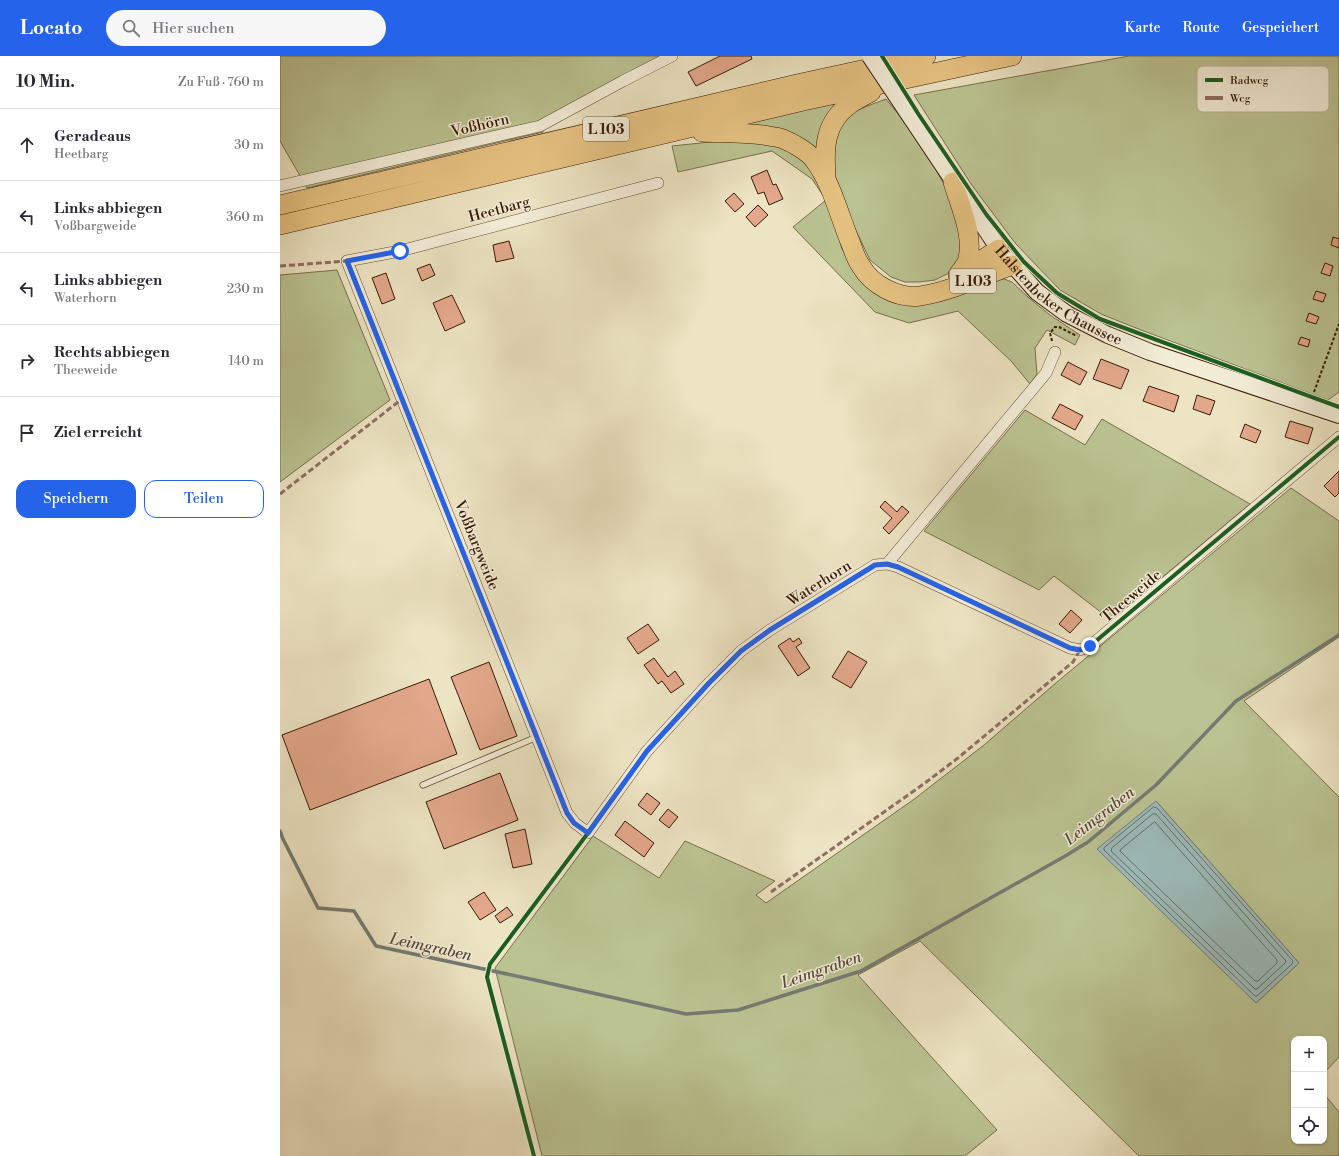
<!DOCTYPE html>
<html lang="de">
<head>
<meta charset="utf-8">
<style>
  body { margin:0; font-family:"Libre Bodoni",serif; background:#f7f7f7; color:#2b2b33 }
  .controls { position:absolute; right:12px; bottom:12px; display:grid; overflow:hidden; border-radius:8px; box-shadow:0 1px 3px #0004 }
  .controls button { width:36px; height:36px; display:grid; place-items:center; padding:0; border:0; border-bottom:1px solid #e1e1e2; background:#fff; color:#2b2b33; font:20px sans-serif }
  .stop { position:absolute; width:12px; height:12px; margin:-9px; border:3px solid #2563eb; border-radius:50%; background:#fff }
  .stop.end { background:#2563eb; border-color:#fff; box-shadow:0 1px 4px #0008 }
  .list { margin:0; padding:0; list-style:none }
  h2 { display:flex; justify-content:space-between; align-items:center; height:52px; margin:0; padding:0 16px; font-size:17px }
  h2 small { font-size:13px; font-weight:400; color:#7c7c81 }
  .list li { display:grid; grid-template-columns:26px 1fr auto; gap:12px; align-items:center; box-sizing:border-box; height:72px; padding:0 16px; border-top:1px solid #e1e1e2 }
  .list b { display:block; font-size:15px; white-space:nowrap }
  .list p { margin:0; font-size:13px; white-space:nowrap; color:#7c7c81 }
  .list em { font-size:13px; font-style:normal; color:#7c7c81 }
  .actions { display:flex; gap:8px; padding:12px 16px }
  .actions a { flex:1; padding:9px 0; border:1px solid #2563eb; border-radius:12px; text-align:center; font-size:14px; color:#2563eb }
  .actions .main { background:#2563eb; color:#fff }
  .icon { flex:none; width:22px; height:22px; fill:none; stroke:currentColor; stroke-width:2; stroke-linecap:round; stroke-linejoin:round }
  .map { position:relative; flex:none; width:1059px; height:1100px; overflow:hidden }
  header { display:flex; align-items:center; gap:24px; box-sizing:border-box; height:56px; padding:0 20px; background:#2563eb; color:#fff }
  header strong { font-size:19px }
  nav { display:flex; gap:22px; margin-inline-start:auto; font-size:14px }
  .search { width:280px; height:36px; background:#f7f7f7; display:flex; align-items:center; gap:10px; box-sizing:border-box; padding:0 14px; border-radius:22px; color:#7c7c81; font-size:15px }
  main { display:flex }
  aside { flex:1; background:#fff }
  .map>svg:first-child { display:block }
  .green { fill:#bbc392; stroke:#7a6e4b; fill-rule:evenodd }
  .water { fill:#9cbcbc; stroke:#747b72 }
  .lines { fill:none; stroke-linecap:round; stroke-linejoin:round }
  .shore { stroke:#6a6b60; stroke-width:1 }
  .stream { stroke:#747b72; stroke-width:3.5 }
  .building { fill:#e3a88b; stroke:#391a04 }
  .service-casing { stroke:#664c34; stroke-width:7 }
  .minor-casing { stroke:#664c34; stroke-width:12 }
  .secondary-casing { stroke:#391a04; stroke-width:18 }
  .trunk-casing { stroke:#391a04; stroke-width:20 }
  .path { stroke:#391a04; stroke-width:2; stroke-dasharray:3 2; stroke-linecap:butt }
  .service { stroke:#f3edd8; stroke-width:5.5 }
  .minor { stroke:#f3edd8; stroke-width:11 }
  .secondary { stroke:#f3edd8; stroke-width:16 }
  .trunk { stroke:#e6c282; stroke-width:19 }
  .secondary-bridge-casing { stroke:#391a04; stroke-width:18; stroke-linecap:butt }
  .secondary-bridge { stroke:#f3edd8; stroke-width:16 }
  .quiet { stroke:#8d6e63; stroke-width:3; stroke-dasharray:6 3; stroke-linecap:butt }
  .cycleway-casing { stroke:#f3edd8; stroke-width:6 }
  .cycleway { stroke:#1b5e20; stroke-width:4 }
  .route { stroke:#2563eb; stroke-width:5 }
  .labels { text-anchor:middle; stroke-width:3; stroke-linejoin:round; paint-order:stroke }
  .shield { fill:#f3edd8; stroke:#715944; stroke-width:1 }
  .shield-label { font-size:14px; font-weight:bold; fill:#391a04 }
  .street-label { font-size:15px; fill:#391a04; stroke:#f3edd8 }
  .water-label { font-size:16px; font-style:italic; fill:#574b3b; stroke:#f3edd8 }
  .key { fill:#f3edd8; stroke:#bbae98; stroke-width:1 }
  .key-label { font-size:11px; fill:#391a04 }
</style>
</head>
<body>
<header>
<strong>Locato</strong>
<div class="search"><svg class="icon" aria-label="search" viewBox="0 0 24 24"><circle cx="10" cy="10" r="6"/><path d="M15 15l6 6"/></svg>Hier suchen</div>
<nav><a>Karte</a><a>Route</a><a>Gespeichert</a></nav>
</header>
<main>
<aside>
<h2>10 Min.<small>Zu Fuß · 760 m</small></h2>
<ul class="list">
<li><svg class="icon" aria-label="ahead" viewBox="0 0 24 24"><path d="M12 20V5M6 11l6-6 6 6"/></svg><div><b>Geradeaus</b><p>Heetbarg</p></div><em>30 m</em></li>
<li><svg class="icon" aria-label="left" viewBox="0 0 24 24"><path d="M17 20v-9H6M10 6l-5 5 5 5"/></svg><div><b>Links abbiegen</b><p>Voßbargweide</p></div><em>360 m</em></li>
<li><svg class="icon" aria-label="left" viewBox="0 0 24 24"><path d="M17 20v-9H6M10 6l-5 5 5 5"/></svg><div><b>Links abbiegen</b><p>Waterhorn</p></div><em>230 m</em></li>
<li><svg class="icon" aria-label="right" viewBox="0 0 24 24"><path d="M7 20v-9h11M14 6l5 5-5 5"/></svg><div><b>Rechts abbiegen</b><p>Theeweide</p></div><em>140 m</em></li>
<li><svg class="icon" aria-label="arrive" viewBox="0 0 24 24"><path d="M6 21V4h12l-3 4 3 4H6"/></svg><div><b>Ziel erreicht</b></div></li>
</ul>
<div class="actions"><a class="main">Speichern</a><a>Teilen</a></div>
</aside>
<div class="map">
<svg width="1059" height="1100" viewBox="0 0 1059 1100">
  <rect width="100%" height="100%" fill="#ede4c3"/>
  <filter id="stains"><feTurbulence type="fractalNoise" baseFrequency=".005" numOctaves="4"/><feColorMatrix values="0 0 0 0 .2 0 0 0 0 .09 0 0 0 0 .02 0 0 0 .5 -.17"/></filter>
  <radialGradient id="worn" r=".72"><stop offset=".6" stop-color="#630" stop-opacity="0"/><stop offset="1" stop-color="#630" stop-opacity=".3"/></radialGradient>
  <path class="green" d="M0 0H380L334 24 262 67 263 76 27 132 0 85Z
    M849 0H1059V336L1048 344 861 274 821 258 780 234 735 187 691 128 634 39Z
    M564 43 540 102 445 70Z
    M606 43 642 87 667 134 681 167 682 198 669 217 655 224 639 226H625L611 221 590 204 569 160 553 114 552 93 562 68 577 54Z
    M459 83 496 86 519 97 537 118 549 147 562 193 582 223 604 239 714 223H724L732 226 749 242 770 259 800 279 795 289 767 274 755 292 757 318 750 328 731 305 678 255 629 267 595 256 513 171 546 144 532 123 492 95 398 116 392 90Z
    M57 214 110 344 0 426V219Z
    M745 354 805 389 822 363 970 448 831 564 774 520 759 534 644 475Z
    M1011 432 1059 465V581L964 645 1059 741V1001L1044 1017V983H1014V1085H1044V1038L1059 1056V1100H859L640 885 578 919 717 1074 685 1100H262L215 912 313 780 379 822 405 785 495 825 476 839 486 847 633 744 704 689 777 626ZM876 745 1019 907 976 947Z"/>
  <path class="water" d="M876 745 1019 907 976 947 817 793Z"/>
  <g class="lines">
    <path class="shore" d="M874 751 877 752 1013 905 1012 908 977 940H975L824 794V792Z
      M873 758H876L1006 905 1005 907 977 933H975L831 795 832 792Z
      M875 766 997 904V907L978 925H975L840 795 841 793 873 767Z"/>
    <path class="stream" d="M0 775 3 783 38 852 74 855 96 890 255 924 406 958 458 954 581 915 787 799 808 786 876 729 956 645 1059 579"/>
  </g>
  <path class="building" d="M440 0H471L472 3 416 30 408 16Z
    M487 114 493 129 496 128 503 143 489 149 484 136 478 138 471 121Z
    M454 137 464 148 455 156 445 145Z
    M478 149 488 159 475 171 466 161Z
    M1053 181 1059 183V192L1051 189Z
    M229 185 234 202 216 206 213 189Z
    M1045 207 1053 210 1050 220 1041 217Z
    M150 208 155 219 142 225 137 213Z
    M106 217 115 243 102 248 92 222Z
    M1036 235 1046 238 1043 246 1033 243Z
    M172 239 185 266 165 275 153 247Z
    M1029 257 1039 261 1036 268 1026 265Z
    M1021 281 1030 284 1028 291 1018 288Z
    M821 303 849 314 841 333 813 323Z
    M788 306 807 316 800 329 781 319Z
    M869 330 899 340 894 356 863 345Z
    M917 339 935 345 930 359 913 353Z
    M780 348 803 360 795 374 772 362Z
    M1010 365 1033 372 1028 388 1005 381Z
    M965 368 981 375 976 387 960 381Z
    M1059 415V437L1055 441 1044 430Z
    M605 445 617 456 622 450 629 456 609 478 603 472 612 462 600 451Z
    M791 554 802 564 790 577 779 568Z
    M368 568 379 584 358 598 347 582Z
    M510 582 513 586 519 582 522 587 516 591 530 612 518 620 498 590Z
    M568 595 587 606 571 632 552 621Z
    M374 602 388 621 395 615 404 628 391 637 382 625 378 628 364 609Z
    M209 606 237 680 200 694 171 621Z
    M149 623 177 698 30 754 2 679Z
    M220 717 238 764 164 793 146 746Z
    M367 737 380 747 371 759 358 749Z
    M388 753 398 761 389 772 379 764Z
    M345 765 374 787 364 801 335 779Z
    M245 773 252 808 233 812 225 778Z
    M204 836 216 854 200 864 188 846Z
    M227 851 233 859 220 867 215 860Z"/>
  <g class="lines">
    <defs>
      <path id="service" d="M143 729 257 681"/>
      <path id="minor" d="M378 127 120 195 67 205 287 757 295 767 308 777 367 695 429 627 461 595 490 574 595 509 607 508 766 317 775 296
        M0 130 260 70 343 25 392 0
        M607 508 618 511 790 592 800 594 810 590 1059 381"/>
      <g id="secondary">
        <path id="s1" d="M632 63 719 193 757 236 787 258 828 279 870 296 1059 359"/>
      </g>
      <path id="trunk" d="M422 76C444 77 467 76 489 80 493 81 499 81 503 83 513 87 529 96 535 105 552 128 560 162 571 188 574 196 576 203 581 210 592 229 618 243 640 240 672 235 702 220 732 209
        M546 121C544 92 544 67 570 48 576 44 584 40 591 36
        M673 126C680 150 695 181 687 206 685 210 681 215 678 219
        M0 149 517 28 646 0
        M0 169 523 45 732 0
        M678 219 719 193"/>
    </defs>
    <use href="#service" class="service-casing"/>
    <use href="#minor" class="minor-casing"/>
    <use href="#secondary" class="secondary-casing"/>
    <use href="#trunk" class="trunk-casing"/>
    <path class="path" d="M772 285 770 277 775 271H779L795 279 797 278
      M1034 336 1059 268"/>
    <use href="#service" class="service"/>
    <use href="#minor" class="minor"/>
    <use href="#secondary" class="secondary"/>
    <use href="#trunk" class="trunk"/>
    <defs>
      <path id="secondary-bridge" d="M590 0 632 63"/>
    </defs>
    <use href="#secondary-bridge" class="secondary-bridge-casing"/>
    <use href="#secondary-bridge" class="secondary-bridge"/>
    <path class="quiet" d="M0 210 67 205
      M0 438 122 343
      M491 836 645 727 678 702 793 606 800 594"/>
    <defs>
      <path id="cycleway" d="M602 0 639 59 706 158 744 206 777 237 820 263 1059 351
        M254 1100 207 921 210 908 308 777 367 695 429 627 461 595 490 574 595 509 607 508 618 511 790 592 800 594 810 590 1059 381"/>
    </defs>
    <use href="#cycleway" class="cycleway-casing"/>
    <use href="#cycleway" class="cycleway"/>
  </g>
  <g class="lines">
    <path class="route" d="M120 195 67 205 287 757 294 767 308 777 367 695 429 627 461 595 490 574 595 509 607 508 618 511 790 592 800 594 810 590"/>
  </g>
  <g class="labels">
    <g class="shield">
      <rect x="303" y="61" width="46" height="24" rx="3"/>
      <rect x="670" y="213" width="46" height="24" rx="3"/>
    </g>
    <g class="shield-label">
      <text x="326" y="78">L 103</text>
      <text x="693" y="230">L 103</text>
    </g>
    <g class="street-label">
      <text transform="translate(200 69) rotate(-13)" y="5">Voßhörn</text>
      <text transform="translate(219 153) rotate(-15)" y="5">Heetbarg</text>
      <text dy="5" stroke="none"><textPath href="#s1" startOffset="233">Halstenbeker Chaussee</textPath></text>
      <text transform="translate(197 489) rotate(68)" y="5">Voßbargweide</text>
      <text transform="translate(539 527) rotate(-32)" y="5">Waterhorn</text>
      <text transform="translate(851 540) rotate(-40)" y="5">Theeweide</text>
    </g>
    <g class="water-label">
      <text transform="translate(819 759) rotate(-38)" y="6">Leimgraben</text>
      <text transform="translate(151 890) rotate(12)" y="6">Leimgraben</text>
      <text transform="translate(541 913) rotate(-19)" y="6">Leimgraben</text>
    </g>
  </g>
  <rect x="917" y="10" width="132" height="46" rx="6" class="key"/>
  <rect x="925" y="22" width="18" height="4" fill="#1b5e20"/>
  <rect x="925" y="40" width="18" height="4" fill="#8d6e63"/>
  <g class="key-label">
    <text x="950" y="28">Radweg</text>
    <text x="950" y="46">Weg</text>
  </g>
  <rect width="100%" height="100%" filter="url(#stains)"/>
  <rect width="100%" height="100%" fill="url(#worn)"/>
</svg>
<div class="controls">
<button>+</button>
<button>−</button>
<button><svg class="icon" aria-label="locate" viewBox="0 0 24 24"><circle cx="12" cy="12" r="6"/><path d="M12 2v4M12 18v4M2 12h4M18 12h4"/></svg></button>
</div>
<div class="stop" style="left:120px;top:195px"></div>
<div class="stop end" style="left:810px;top:590px"></div>
</div>
</main>
</body>
</html>
